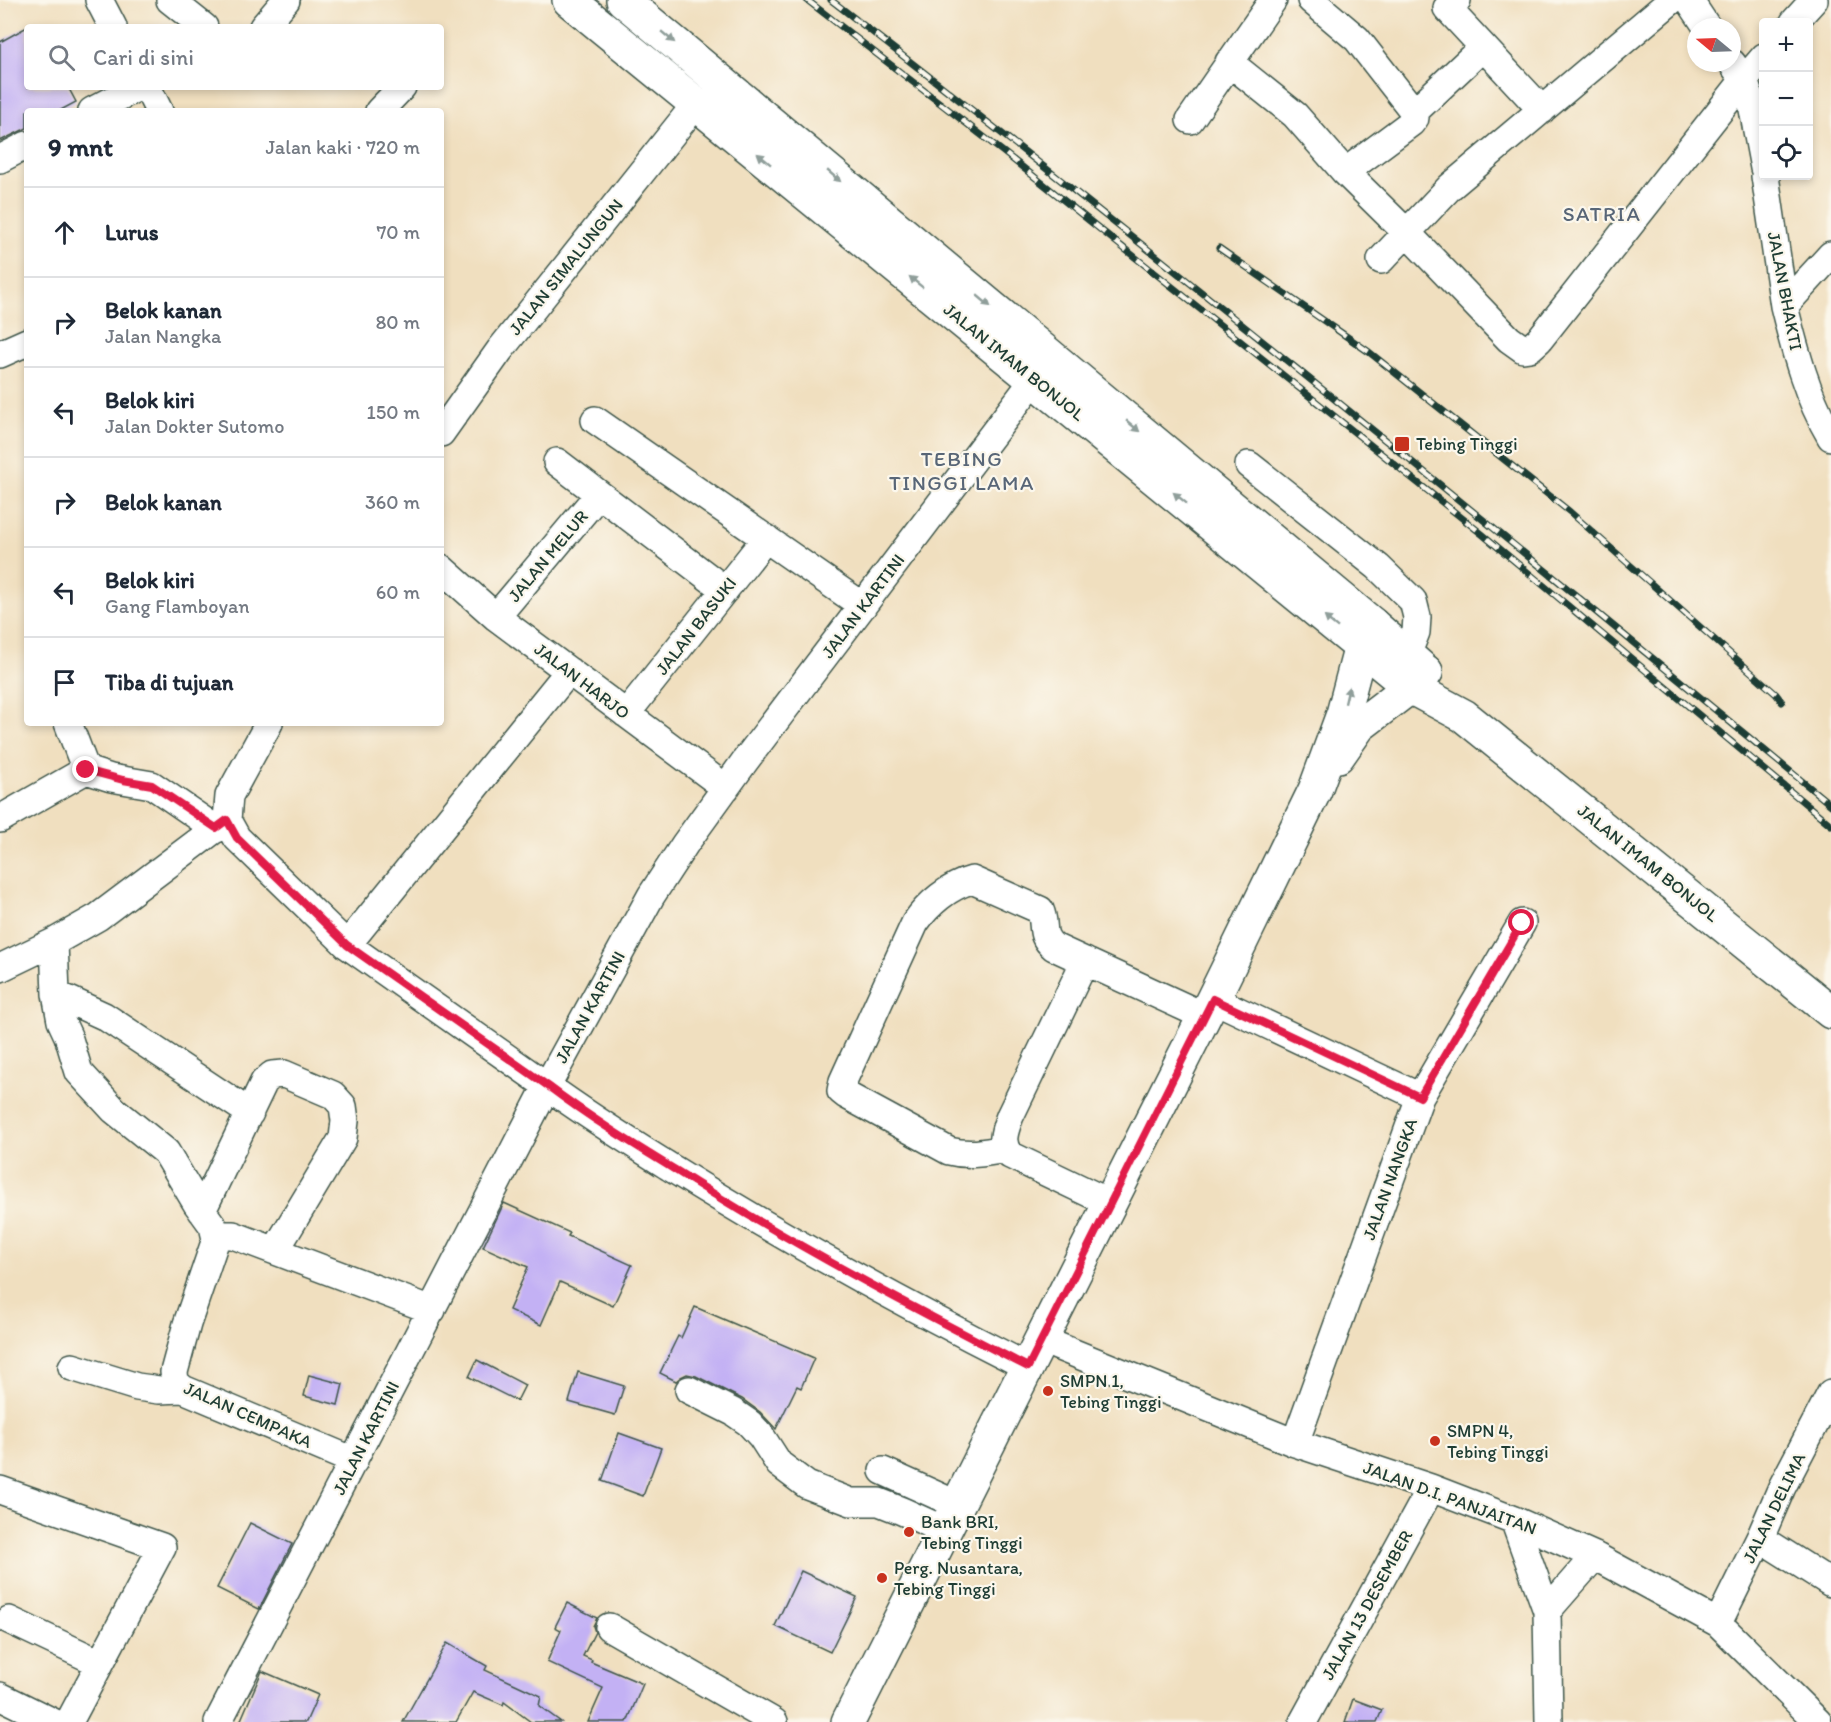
<!DOCTYPE html>
<html lang="id">
<head>
<meta charset="utf-8">
<style>
  body { margin:0; font-family:Itim,sans-serif; background:#f6f6f7; color:#1f2937 }
  .controls { position:absolute; right:18px; top:18px; display:grid; overflow:hidden; border-radius:6px; box-shadow:0 3px 9px #0003 }
  .controls button { width:54px; height:54px; display:grid; place-items:center; padding:0; border:0; border-bottom:2px solid #e0e1e3; background:#fff; color:#1f2937; font:30px sans-serif }
  .compass { position:absolute; left:1687px; top:18px; width:54px; height:54px; border-radius:50%; background:#fff; box-shadow:0 3px 9px #0003; rotate:289deg }
  .stop { position:absolute; width:18px; height:18px; margin:-14px; border:4px solid #e11d48; border-radius:50%; background:#fff }
  .stop.end { background:#e11d48; border-color:#fff; box-shadow:0 2px 6px #0008 }
  .list { margin:0; padding:0; list-style:none }
  h2 { display:flex; justify-content:space-between; align-items:center; height:78px; margin:0; padding:0 24px; font-size:26px }
  h2 small { font-size:20px; font-weight:400; color:#747a83 }
  .list li { display:grid; grid-template-columns:39px 1fr auto; gap:18px; align-items:center; box-sizing:border-box; height:90px; padding:0 24px; border-top:2px solid #e0e1e3 }
  .list b { display:block; font-size:22px; white-space:nowrap }
  .list p { margin:0; font-size:20px; white-space:nowrap; color:#747a83 }
  .list em { font-size:20px; font-style:normal; color:#747a83 }
  .icon { flex:none; width:33px; height:33px; fill:none; stroke:currentColor; stroke-width:2; stroke-linecap:round; stroke-linejoin:round }
  .map { position:relative; flex:none; width:1831px; height:1722px; overflow:hidden }
  .search { position:absolute; background:#fff; box-shadow:0 3px 9px #0003; left:24px; top:24px; width:420px; height:66px; display:flex; align-items:center; gap:15px; box-sizing:border-box; padding:0 21px; border-radius:6px; color:#747a83; font-size:22px }
  .panel { position:absolute; background:#fff; box-shadow:0 3px 9px #0003; left:24px; top:108px; width:420px; height:618px; border-radius:6px }
  .map>svg:first-child { display:block }
  .building { fill:#c3b1f4 }
  .lines { fill:none; stroke-linecap:round; stroke-linejoin:round }
  .minor-casing { stroke:#3e5549; stroke-width:30 }
  .major-casing { stroke:#3e5549; stroke-width:36 }
  .highway-casing { stroke:#3e5549; stroke-width:36 }
  .minor { stroke:#fff; stroke-width:27 }
  .major { stroke:#fff; stroke-width:33 }
  .highway { stroke:#fff; stroke-width:33 }
  .rail-casing { stroke:#1f3d34; stroke-width:7 }
  .rail { stroke:#fbf7ec; stroke-width:4.5; stroke-dasharray:14; stroke-linecap:butt }
  .oneway { fill:#8f9e9a }
  .route { stroke:#e11d48; stroke-width:8 }
  .poi-dot { fill:#c8321e; stroke:#fbf7ec; stroke-width:2 }
  .labels { text-anchor:middle; stroke-width:4.5; stroke-linejoin:round; paint-order:stroke }
  .street-label { font-size:18px; fill:#1f3d34; stroke:#fbf7ec }
  .poi-label { font-size:18px; fill:#1f3d34; stroke:#fbf7ec; text-anchor:start }
  .quarter-label { font-size:21px; letter-spacing:1.5px; fill:#586677; stroke:#fbf7ec }
</style>
</head>
<body>
<div class="map">
<svg width="1831" height="1722" viewBox="0 0 1831 1722">
  <rect width="100%" height="100%" fill="#fbf7ec"/>
  <filter id="ink" filterUnits="userSpaceOnUse"><feTurbulence type="fractalNoise" baseFrequency=".0167" numOctaves="2"/><feDisplacementMap in="SourceGraphic" scale="12" xChannelSelector="R" yChannelSelector="G"/><feConvolveMatrix kernelMatrix="1 2 1 2 8 2 1 2 1" color-interpolation-filters="sRGB"/></filter>
  <filter id="wash" filterUnits="userSpaceOnUse"><feTurbulence type="fractalNoise" baseFrequency=".008" numOctaves="4" result="noise"/><feDisplacementMap in="SourceGraphic" scale="24" xChannelSelector="R" yChannelSelector="G"/><feGaussianBlur stdDeviation="1.35" result="paint"/><feColorMatrix in="noise" values="0 0 0 0 0 0 0 0 0 0 0 0 0 0 0 0 0 1.4 0 .05"/><feComposite in="paint" operator="in"/></filter>
  <g filter="url(#wash)">
    <rect width="100%" height="100%" fill="#f0dfbf"/>
    <g id="blocks">
      <path class="building" d="M27 27V87H68L76 102 59 111H27V128L0 141V42Z
        M504 1203 570 1233 568 1236 632 1265 613 1306 560 1282 541 1325 509 1310 528 1267 483 1247Z
        M695 1307 814 1358 801 1388 797 1386 776 1429 760 1412 742 1399 696 1376 687 1374 681 1377 676 1381 660 1373 678 1336 681 1338Z
        M477 1360 525 1385 517 1401 469 1377Z
        M578 1372 624 1386 615 1415 569 1402Z
        M309 1375 343 1384 338 1405 304 1396Z
        M619 1433 661 1448 643 1496 602 1481Z
        M250 1523 292 1544 259 1609 217 1588Z
        M801 1571 857 1597 830 1652 775 1626Z
        M567 1603 597 1618 593 1626 595 1632 583 1656 592 1660 591 1662 643 1684 627 1722H588L603 1688 547 1662 561 1630 555 1627Z
        M447 1643 487 1666 485 1670 541 1696 539 1706 561 1722H531L504 1702 503 1705 473 1692 456 1722H403Z
        M262 1671 318 1695 306 1722H240Z
        M1353 1699 1382 1710 1377 1722H1345Z"/>
    </g>
  </g>
  <g filter="url(#ink)">
    <use href="#blocks" fill-opacity="0" stroke="#3e5549" stroke-width="1.5"/>
    <g class="lines">
      <defs>
        <path id="minor" d="M99 0 113 27
          M170 0 204 27
          M1311 0 1357 39 1414 112 1415 118 1411 123 1345 172
          M1457 0 1447 8 1542 110
          M1689 0 1707 27
          M1794 22 1814 0
          M263 27 286 0
          M1229 62 1295 115 1345 172 1407 233 1509 339 1523 349 1530 348 1539 340 1744 80 1764 57
          M1732 63 1744 80 1752 104 1764 168
          M147 87 159 111
          M92 111 138 87
          M379 111 402 87
          M1414 112 1483 47
          M1190 120 1273 0
          M0 159 27 145
          M1765 176 1784 306C1795 351 1807 397 1831 437
          M1381 260 1450 187 1672 0
          M1784 306 1831 255
          M0 354 27 342
          M595 420 863 606
          M441 433 500 350 696 104
          M557 462 725 590
          M1249 465 1378 567 1413 601 1417 617 1416 632 1407 655
          M441 568 496 617 726 788
          M496 617 599 494
          M626 714 766 538
          M68 723 86 770 111 778 152 785 216 829
          M0 819 86 770
          M227 820 237 838 347 945 547 1086C588 1116 630 1142 673 1169 788 1241 907 1306 1028 1367
          M227 820 229 796 269 723
          M54 942 56 994 61 1021 68 1036 79 1072 114 1110 166 1152 197 1204 213 1226 216 1239 187 1324 174 1372 175 1382 183 1389 354 1461
          M347 945 569 671
          M1085 961 1010 1116C1005 1130 999 1143 1010 1155L1110 1203
          M0 968 54 942 98 917 227 820
          M56 994 104 1016 250 1113
          M1213 999 1420 1097
          M1004 1149C985 1153 968 1156 949 1151L846 1095 841 1091 843 1081 915 923C928 904 949 886 972 880L1040 910C1047 926 1038 934 1054 947L1204 1016
          M202 1211 264 1082 272 1075 284 1074 333 1095 343 1106 345 1121 343 1138 275 1251
          M216 1239 223 1235H233L432 1310
          M1042 1340 1295 1443 1431 1488 1514 1520 1595 1556 1718 1623 1818 1722
          M72 1367 137 1387 159 1390 183 1389
          M689 1390 733 1412 749 1423 761 1436 779 1464 807 1485 851 1502H879L902 1511 946 1531
          M1295 1443 1420 1097 1522 923
          M883 1471 958 1505
          M0 1490 162 1547 69 1722
          M1514 1520 1547 1611 1549 1722
          M1760 1538 1831 1583
          M1547 1611 1595 1556
          M9 1620 100 1663
          M1718 1623 1760 1538 1782 1487 1831 1393
          M609 1627 774 1722
          M0 1696 53 1722
          M218 1722 547 1086 651 896 685 844 745 761 1046 364
          M1303 1722 1431 1488"/>
        <path id="major" d="M1338 756 1359 726 1410 687 1426 672
          M848 1722 1213 999 1315 790 1343 714 1361 646 1372 624"/>
        <path id="highway" d="M569 0 1410 687 1464 716 1831 1012
          M623 0 1372 624 1426 672"/>
      </defs>
      <use href="#minor" class="minor-casing"/>
      <use href="#major" class="major-casing"/>
      <use href="#highway" class="highway-casing"/>
      <use href="#minor" class="minor"/>
      <use href="#major" class="major"/>
      <use href="#highway" class="highway"/>
      <defs>
        <path id="rail" d="M807 0 1002 151 1482 534 1831 825
          M831 0C1169 262 1501 533 1831 805
          M1219 248 1369 352 1570 512 1776 694 1782 702"/>
      </defs>
      <use href="#rail" class="rail-casing"/>
      <use href="#rail" class="rail"/>
    </g>
    <defs><path id="oneway-solid" d="M-6-.8H1V-3.2L6.5 0L1 3.2V.8H-6Z" transform="scale(1.5)"/></defs>
    <g class="oneway">
      <use href="#oneway-solid" transform="translate(668 37) rotate(40)"/>
      <use href="#oneway-solid" transform="translate(764 159) rotate(-141)"/>
      <use href="#oneway-solid" transform="translate(834 176) rotate(40)"/>
      <use href="#oneway-solid" transform="translate(916 282) rotate(-141)"/>
      <use href="#oneway-solid" transform="translate(984 301) rotate(40)"/>
      <use href="#oneway-solid" transform="translate(1133 426) rotate(40)"/>
      <use href="#oneway-solid" transform="translate(1180 498) rotate(-141)"/>
      <use href="#oneway-solid" transform="translate(1331 622) rotate(-141)"/>
      <use href="#oneway-solid" transform="translate(1347 695) rotate(-77)"/>
    </g>
  </g>
  <g class="lines" filter="url(#ink)">
    <path class="route" d="M86 770 123 780 152 785 216 828 227 820 237 838 347 945 548 1086C589 1117 633 1144 677 1171 790 1243 909 1306 1028 1367L1213 999 1420 1097 1522 923"/>
  </g>
  <g class="poi-dot">
    <rect x="1394" y="436" width="16" height="16" rx="3"/>
    <circle cx="1048" cy="1391" r="6"/>
    <circle cx="1435" cy="1441" r="6"/>
    <circle cx="909" cy="1532" r="6"/>
    <circle cx="882" cy="1578" r="6"/>
  </g>
  <g class="labels">
    <g class="street-label">
      <text transform="translate(566 267) rotate(-51)" y="6">JALAN SIMALUNGUN</text>
      <text transform="translate(1785 291) rotate(79)" y="6">JALAN BHAKTI</text>
      <text transform="translate(1014 362) rotate(39)" y="6">JALAN IMAM BONJOL</text>
      <text transform="translate(548 556) rotate(-50)" y="6">JALAN MELUR</text>
      <text transform="translate(863 606) rotate(-53)" y="6">JALAN KARTINI</text>
      <text transform="translate(696 626) rotate(-52)" y="6">JALAN BASUKI</text>
      <text transform="translate(582 681) rotate(37)" y="6">JALAN HARJO</text>
      <text transform="translate(1648 863) rotate(39)" y="6">JALAN IMAM BONJOL</text>
      <text transform="translate(590 1007) rotate(-61)" y="6">JALAN KARTINI</text>
      <text transform="translate(1390 1179) rotate(-70)" y="6">JALAN NANGKA</text>
      <text transform="translate(248 1415) rotate(24)" y="6">JALAN CEMPAKA</text>
      <text transform="translate(366 1438) rotate(-63)" y="6">JALAN KARTINI</text>
      <text transform="translate(1450 1498) rotate(20)" y="6">JALAN D.I. PANJAITAN</text>
      <text transform="translate(1774 1508) rotate(-64)" y="6">JALAN DELIMA</text>
      <text transform="translate(1367 1605) rotate(-61)" y="6">JALAN 13 DESEMBER</text>
    </g>
    <g class="poi-label">
      <text x="1416" y="450">Tebing Tinggi</text>
      <text x="1060" y="1387">SMPN 1,<tspan x="1060" dy="21">Tebing Tinggi</tspan></text>
      <text x="1447" y="1437">SMPN 4,<tspan x="1447" dy="21">Tebing Tinggi</tspan></text>
      <text x="921" y="1528">Bank BRI,<tspan x="921" dy="21">Tebing Tinggi</tspan></text>
      <text x="894" y="1574">Perg. Nusantara,<tspan x="894" dy="21">Tebing Tinggi</tspan></text>
    </g>
    <g class="quarter-label">
      <text x="1602" y="221">SATRIA</text>
      <text x="962" y="466">TEBING<tspan x="962" dy="24">TINGGI LAMA</tspan></text>
    </g>
  </g>
</svg>
<div class="controls">
<button>+</button>
<button>−</button>
<button><svg class="icon" aria-label="locate" viewBox="0 0 24 24"><circle cx="12" cy="12" r="6"/><path d="M12 2v4M12 18v4M2 12h4M18 12h4"/></svg></button>
</div>
<svg class="compass" viewBox="-18 -18 36 36"><path d="M0-13l5 13h-10z" fill="#e53935"/><path d="M0 13l5-13h-10z" fill="#747a83"/></svg>
<div class="stop" style="left:1522px;top:923px"></div>
<div class="stop end" style="left:86px;top:770px"></div>
<div class="search"><svg class="icon" aria-label="search" viewBox="0 0 24 24"><circle cx="10" cy="10" r="6"/><path d="M15 15l6 6"/></svg>Cari di sini</div>
<section class="panel">
<h2>9 mnt<small>Jalan kaki · 720 m</small></h2>
<ul class="list">
<li><svg class="icon" aria-label="ahead" viewBox="0 0 24 24"><path d="M12 20V5M6 11l6-6 6 6"/></svg><div><b>Lurus</b></div><em>70 m</em></li>
<li><svg class="icon" aria-label="right" viewBox="0 0 24 24"><path d="M7 20v-9h11M14 6l5 5-5 5"/></svg><div><b>Belok kanan</b><p>Jalan Nangka</p></div><em>80 m</em></li>
<li><svg class="icon" aria-label="left" viewBox="0 0 24 24"><path d="M17 20v-9H6M10 6l-5 5 5 5"/></svg><div><b>Belok kiri</b><p>Jalan Dokter Sutomo</p></div><em>150 m</em></li>
<li><svg class="icon" aria-label="right" viewBox="0 0 24 24"><path d="M7 20v-9h11M14 6l5 5-5 5"/></svg><div><b>Belok kanan</b></div><em>360 m</em></li>
<li><svg class="icon" aria-label="left" viewBox="0 0 24 24"><path d="M17 20v-9H6M10 6l-5 5 5 5"/></svg><div><b>Belok kiri</b><p>Gang Flamboyan</p></div><em>60 m</em></li>
<li><svg class="icon" aria-label="arrive" viewBox="0 0 24 24"><path d="M6 21V4h12l-3 4 3 4H6"/></svg><div><b>Tiba di tujuan</b></div></li>
</ul>
</section>
</div>
</body>
</html>
